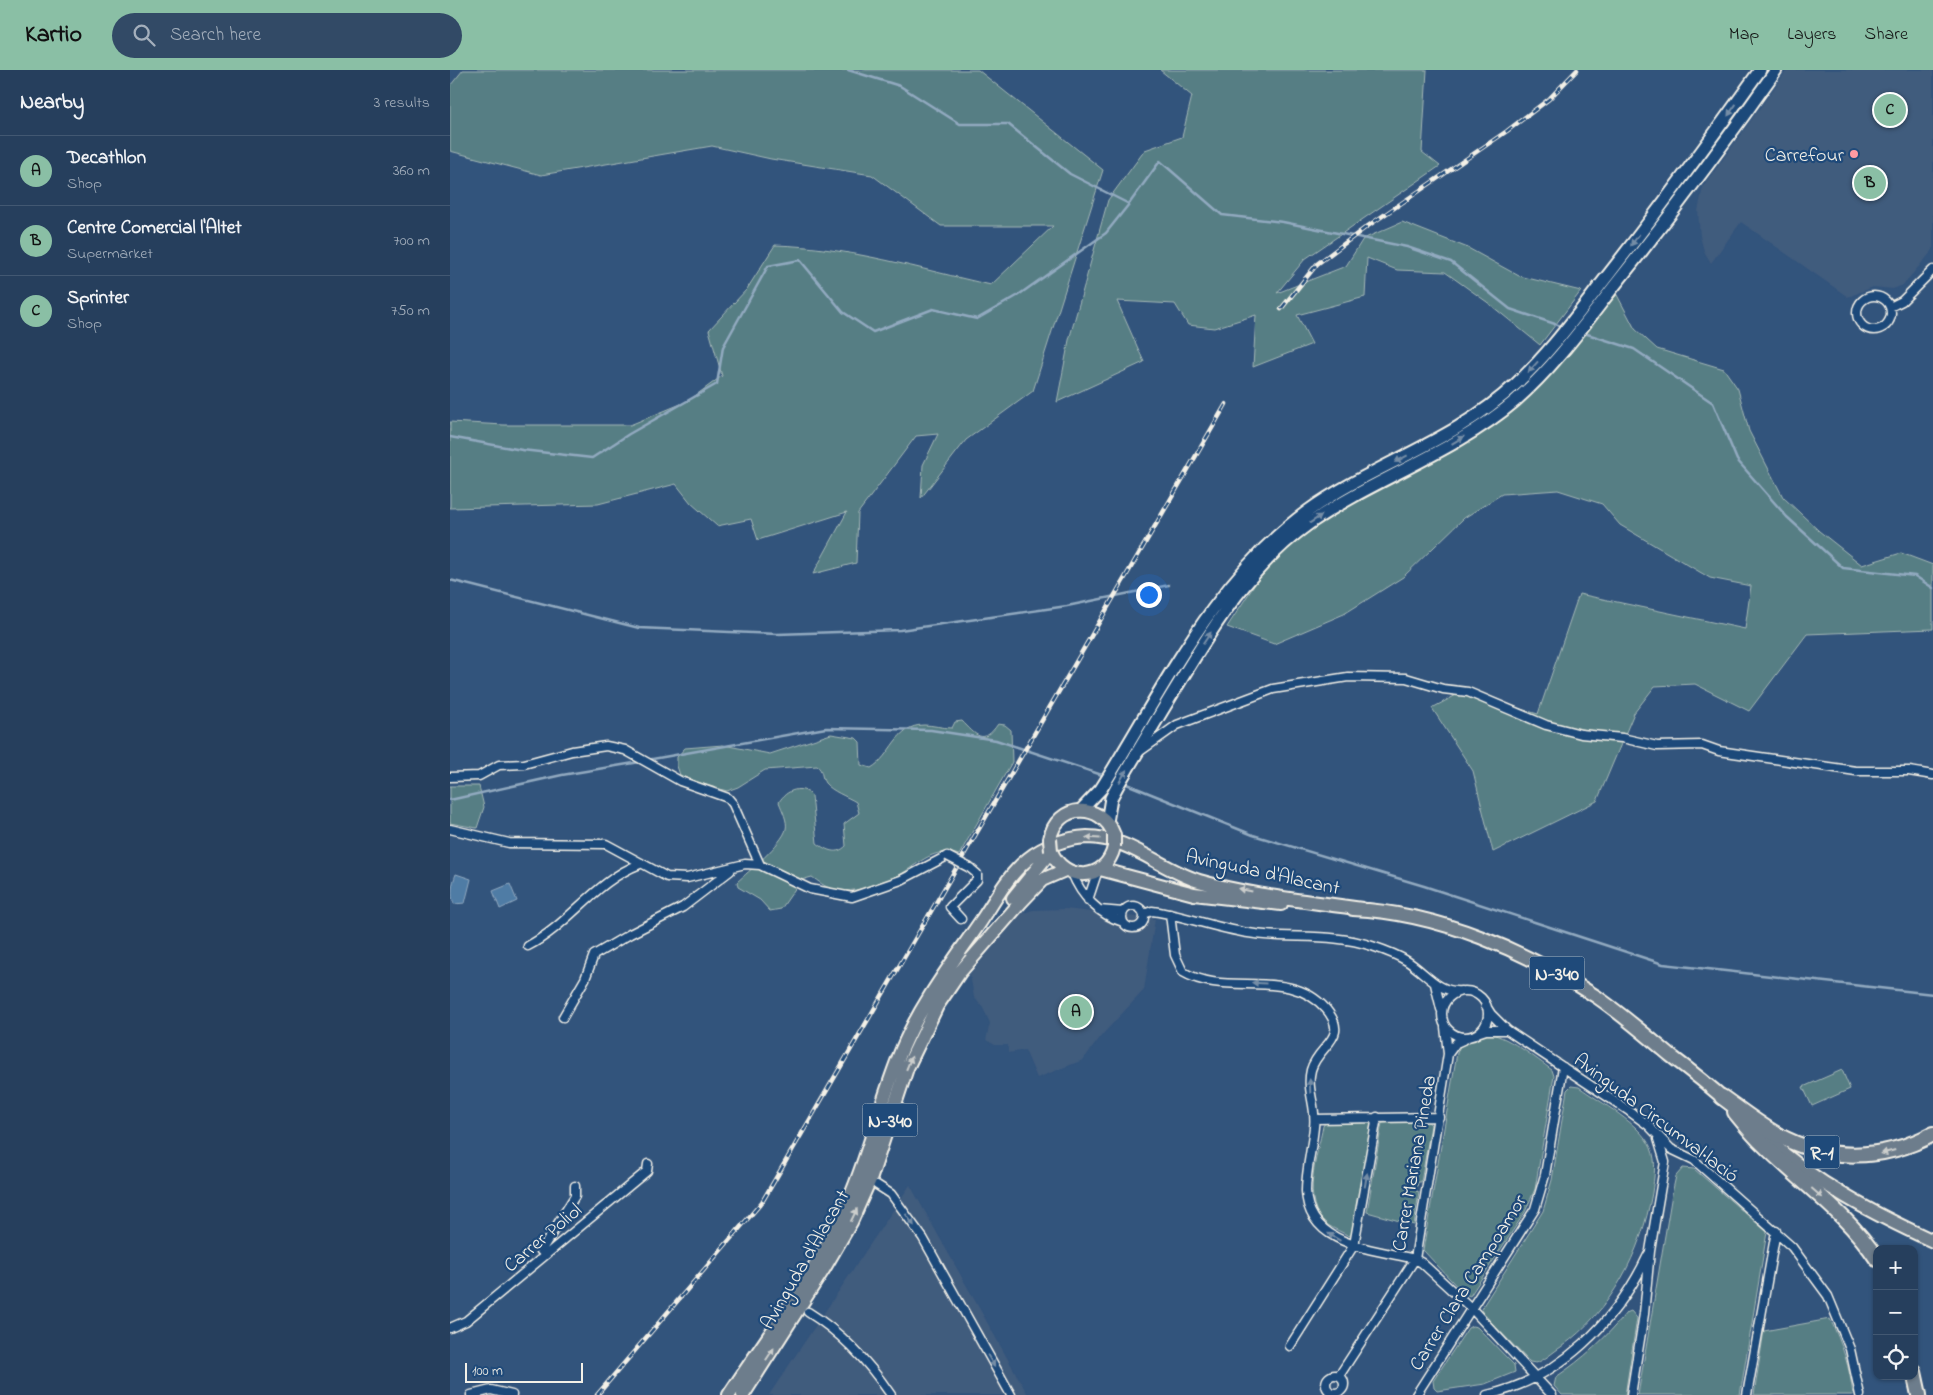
<!DOCTYPE html>
<html lang="en">
<head>
<meta charset="utf-8">
<style>
  body { margin:0; font-family:"Indie Flower",sans-serif; background:#324a66; color:#f1f3f6 }
  .controls { position:absolute; right:15px; bottom:15px; display:grid; overflow:hidden; border-radius:10px; box-shadow:0 1px 4px #0004 }
  .controls button { width:45px; height:45px; display:grid; place-items:center; padding:0; border:0; border-bottom:1px solid #425872; background:#263f5d; color:#f1f3f6; font:25px sans-serif }
  .scale { position:absolute; left:15px; bottom:12px; width:118px; box-sizing:border-box; padding-left:5px; border:2px solid #f4f1e8; border-top:0; font-size:14px; line-height:18px; white-space:nowrap; color:#f4f1e8; -webkit-text-stroke:4px #1f4a7a; paint-order:stroke }
  .you { position:absolute; left:698px; top:524px; width:18px; height:18px; margin:-12px; border:4px solid #fff; border-radius:50%; background:#1a73e8; box-shadow:0 0 0 8px #1a73e833 }
  .badge { display:grid; place-items:center; width:32px; height:32px; border-radius:50%; background:#8abfa5; color:#111; font-size:16px; font-weight:700 }
  .pin { position:absolute; translate:-50% -50%; border:2px solid #fff; box-shadow:0 1px 5px #0006 }
  .list { margin:0; padding:0; list-style:none }
  h2 { display:flex; justify-content:space-between; align-items:center; height:65px; margin:0; padding:0 20px; font-size:21px }
  h2 small { font-size:16px; font-weight:400; color:#a4afbc }
  .list li { display:grid; grid-template-columns:32px 1fr auto; gap:15px; align-items:center; box-sizing:border-box; height:70px; padding:0 20px; border-top:1px solid #425872 }
  .list b { display:block; font-size:19px; white-space:nowrap }
  .list p { margin:0; font-size:16px; white-space:nowrap; color:#a4afbc }
  .list em { font-size:16px; font-style:normal; color:#a4afbc }
  .icon { flex:none; width:28px; height:28px; fill:none; stroke:currentColor; stroke-width:2; stroke-linecap:round; stroke-linejoin:round }
  .map { position:relative; flex:none; width:1483px; height:1325px; overflow:hidden }
  header { display:flex; align-items:center; gap:30px; box-sizing:border-box; height:70px; padding:0 25px; background:#8abfa5; color:#111 }
  header strong { font-size:24px }
  nav { display:flex; gap:28px; margin-inline-start:auto; font-size:18px }
  .search { width:350px; height:45px; background:#324a66; display:flex; align-items:center; gap:12px; box-sizing:border-box; padding:0 18px; border-radius:28px; color:#a4afbc; font-size:19px }
  main { display:flex }
  aside { flex:1; background:#263f5d }
  .map>svg:first-child { display:block }
  .built { fill:#405b7d }
  .green { fill:#567e84; stroke:#a5b8b6 }
  .water { fill:#507ba5; stroke:#92aac0 }
  .lines { fill:none; stroke-linecap:round; stroke-linejoin:round }
  .stream { stroke:#92aac0; stroke-width:2.5 }
  .minor-casing { stroke:#f4f1e8; stroke-width:11 }
  .secondary-casing { stroke:#f4f1e8; stroke-width:15 }
  .primary-casing { stroke:#f4f1e8; stroke-width:16 }
  .motorway-casing { stroke:#f4f1e8; stroke-width:18 }
  .minor { stroke:#1f4a7a; stroke-width:8 }
  .secondary { stroke:#1f4a7a; stroke-width:11 }
  .primary { stroke:#6d7d8c; stroke-width:12 }
  .motorway { stroke:#6d7d8c; stroke-width:14 }
  .rail-casing { stroke:#f4f1e8; stroke-width:4.5 }
  .rail { stroke:#1f4a7a; stroke-width:2.5; stroke-dasharray:8; stroke-linecap:butt }
  .minor-bridge-casing { stroke:#f4f1e8; stroke-width:11; stroke-linecap:butt }
  .primary-bridge-casing { stroke:#f4f1e8; stroke-width:16; stroke-linecap:butt }
  .minor-bridge { stroke:#1f4a7a; stroke-width:8 }
  .primary-bridge { stroke:#6d7d8c; stroke-width:12 }
  .oneway { fill:#748da6 }
  .oneway2 { fill:#cccecc }
  .poi-dot { fill:#ff9aa2; stroke:#1f4a7a; stroke-width:2 }
  .labels { text-anchor:middle; stroke-width:4.5; stroke-linejoin:round; paint-order:stroke }
  .shield { fill:#1f4a7a; stroke:#b4bfc7; stroke-width:1 }
  .shield-label { font-size:19px; font-weight:bold; fill:#f4f1e8 }
  .poi-label { font-size:20px; fill:#f4f1e8; stroke:#1f4a7a; text-anchor:end }
  .street-label { font-size:20px; fill:#f4f1e8; stroke:#1f4a7a }
</style>
</head>
<body>
<header>
<strong>Kartio</strong>
<div class="search"><svg class="icon" aria-label="search" viewBox="0 0 24 24"><circle cx="10" cy="10" r="6"/><path d="M15 15l6 6"/></svg>Search here</div>
<nav><a>Map</a><a>Layers</a><a>Share</a></nav>
</header>
<main>
<aside>
<h2>Nearby<small>3 results</small></h2>
<ul class="list">
<li><span class="badge">A</span><div><b>Decathlon</b><p>Shop</p></div><em>360 m</em></li>
<li><span class="badge">B</span><div><b>Centre Comercial l'Altet</b><p>Supermarket</p></div><em>700 m</em></li>
<li><span class="badge">C</span><div><b>Sprinter</b><p>Shop</p></div><em>750 m</em></li>
</ul>
</aside>
<div class="map">
<svg width="1483" height="1325" viewBox="0 0 1483 1325">
  <rect width="100%" height="100%" fill="#32547c"/>
  <filter id="ink" filterUnits="userSpaceOnUse"><feTurbulence type="fractalNoise" baseFrequency=".02" numOctaves="2"/><feDisplacementMap in="SourceGraphic" scale="10" xChannelSelector="R" yChannelSelector="G"/><feConvolveMatrix kernelMatrix="1 2 1 2 8 2 1 2 1" color-interpolation-filters="sRGB"/></filter>
  <g filter="url(#ink)">
    <path class="built" d="M1337 0H1483V180L1453 215 1443 219 1423 217 1398 227 1291 152 1261 193 1254 181 1250 166 1248 141 1253 117Z
      M615 839 705 849 694 920 652 965 633 990 587 1008 575 980 558 983V975H545L536 970 540 953 533 938 524 927 520 904 571 844 583 840Z
      M460 1115 578 1325H319Z"/>
    <path class="green" d="M13 0H528L653 100 583 321 516 370 471 428 473 395 488 364 466 366 408 443 406 493 363 504 397 442 308 470 301 449 267 456 241 433 226 414 148 434 0 438V352L54 355H180L238 331 272 306 259 260 297 219 325 175C399 177 469 199 541 215L603 156H491L422 105 321 89 262 76 91 105 0 81V16Z
      M710 0H977L972 82 990 96 855 189 827 223 896 196 913 169 952 152 1018 178 1069 206 1131 221 1090 275 1037 232 995 202 947 200 917 188 915 227 847 245 862 274 803 297 806 245 764 258 738 255 725 234 667 231 694 292 607 332 619 270 658 130 695 80 732 67 742 26Z
      M1167 225 1185 259 1207 279 1274 299 1288 319 1299 361 1333 427 1369 461 1412 495 1451 483 1483 495V559L1357 564 1299 641 1245 614 1205 616 1184 643 1147 731 1043 782 1023 701 982 638 1012 622 1088 644 1129 524 1295 559 1301 516 1260 508 1170 455 1152 434 1108 420 1052 424 1014 448 953 507 894 544 824 574 777 557 830 476 1042 349Z
      M512 651C526 665 533 676 548 654L555 655 561 660 562 692 509 785C487 777 474 789 456 801 438 813 404 825 382 819 375 817 368 811 362 807L351 810 331 839 320 841 310 830 288 817 287 812C298 802 333 773 336 759 338 751 332 740 329 732 336 720 352 714 362 726L367 773C377 781 387 785 396 776L394 754 409 743 406 732C396 726 383 722 375 713 371 707 373 700 367 696L315 700 288 717 277 721 246 712 230 705 227 696V687L235 678 273 675 320 684 381 664 406 668 410 672 411 695 421 698C442 686 445 655 474 655 483 655 492 658 502 658L505 652Z
      M0 716H29L34 737 27 758 0 753Z
      M1036 964C1053 962 1088 990 1102 1000L1104 1006 1085 1119 1075 1142 1020 1226 1013 1223 973 1180 1007 983 1010 976Z
      M1392 1000 1400 1019 1362 1036 1353 1017Z
      M1121 1016 1129 1017C1151 1033 1190 1053 1201 1078 1207 1092 1204 1108 1202 1123 1191 1183 1161 1241 1111 1277 1103 1282 1095 1290 1086 1293L1080 1292 1033 1244 1031 1239 1093 1141 1102 1110 1117 1020Z
      M977 1050 981 1055 971 1112H968L966 1121 969 1122 964 1155 917 1142 932 1053Z
      M919 1051 921 1054 902 1164 899 1166C892 1162 884 1159 878 1155 849 1134 868 1084 873 1056L875 1053Z
      M1233 1098 1244 1099 1317 1162 1290 1325H1188L1222 1124 1226 1106Z
      M1181 1241 1187 1248 1175 1325H1112L1104 1316 1106 1307C1133 1289 1156 1268 1176 1243Z
      M1380 1249C1392 1273 1400 1298 1403 1325H1304L1314 1261Z
      M1022 1256 1027 1257 1064 1295 1065 1302 1035 1314 987 1321 984 1318 983 1311 1018 1258Z"/>
    <path class="water" d="M6 804 21 809 15 833 4 834C0 824 2 814 6 804Z
      M60 814 67 831 50 839 43 821Z"/>
    <g class="lines">
      <path class="stream" d="M398 0 450 16 510 54H558L620 104 679 134 710 91 772 145 833 152 957 177 1001 192 1060 239 1114 257
        M1134 263 1184 279 1263 333 1287 390 1337 447 1393 498 1465 506 1483 518
        M0 367 72 380 142 388 179 364 267 314 273 277 318 196 350 190 393 242 423 262 483 239 527 249 567 226 656 163 679 134
        M0 510 189 558 327 564 450 560 617 536 719 515
        M197 690 376 658 481 660 546 670 655 706
        M674 713 803 765 974 816 1213 894 1483 924
        M0 730 112 705 190 692"/>
      <defs>
        <path id="minor" d="M1407 243a17 17 0 1 1 34 0a17 17 0 1 1-34 0Z
          M1440 237 1452 231 1483 200
          M689 682 727 655 823 619 898 607 956 608 993 619 1018 622 1096 655 1131 664 1172 668 1207 676 1252 675 1269 681 1406 701H1459L1483 705
          M0 707 29 706 49 695 74 694 122 681 156 676 175 680 230 711 278 728 283 734 310 795 360 819 402 827 451 810 497 786
          M0 759 59 773 156 774 217 807 237 808 295 794 310 795
          M622 803C631 826 649 845 673 852
          M638 830 648 800
          M672 847a11 11 0 1 1 22 0a11 11 0 1 1-22 0Z
          M649 840 673 842
          M694 844 702 841 709 842C742 848 772 860 805 864 845 869 884 863 922 876 934 880 946 884 957 891 975 902 988 923 1011 921
          M720 844 725 885 733 902C776 928 839 896 876 939 901 969 868 974 861 1000 856 1020 867 1037 864 1057 862 1078 856 1100 856 1121 858 1176 924 1179 965 1189L972 1193 1021 1238 1102 1325
          M511 849 500 837 527 810V804L520 798
          M78 876C120 854 145 811 190 794
          M985 914 991 939
          M992 944a23 23 0 1 1 46 0a23 23 0 1 1-46 0Z
          M1036 936 1041 944 1057 960 1179 1041 1198 1055 1221 1079 1244 1090 1342 1177 1378 1226 1400 1279 1410 1325
          M113 947 135 909 144 885 180 864 233 837 280 801
          M995 957 998 984 1006 973 1017 968
          M1030 962 1036 960H1057
          M865 1049 989 1047
          M427 1115 441 1124 473 1168 561 1325
          M95 1185 91 1181 125 1126V1116
          M358 1242C392 1263 418 1291 441 1325
          M0 1258 16 1251 197 1101 198 1094
          M840 1276 904 1175 927 1047
          M876 1314a9 9 0 1 1 18 0a9 9 0 1 1-18 0Z
          M889 1306 965 1189 998 984
          M21 1325 41 1320 62 1325
          M966 1325 1085 1139 1095 1105 1113 997
          M1037 1325C1110 1309 1167 1251 1198 1185
          M1181 1325 1194 1244 1200 1181 1215 1092 1208 1069
          M1297 1325 1326 1161"/>
        <path id="secondary" d="M631 740 651 719C712 622 763 510 858 441 925 393 1003 373 1066 314 1101 282 1129 242 1159 204 1211 137 1261 69 1310 0
          M657 752 661 728 668 715C688 681 708 647 729 613 765 553 802 494 860 453 925 408 1004 383 1065 331 1104 297 1134 255 1165 215 1221 145 1275 73 1326 0"/>
        <path id="primary" d="M600 769C606 733 652 731 664 765
          M601 781C614 813 656 812 664 777
          M650 799 744 824 831 834
          M563 828 601 781
          M903 839C989 843 1076 881 1147 927 1173 945 1197 966 1221 986 1241 1001 1261 1017 1280 1034
          M1316 1068C1364 1113 1424 1144 1483 1171
          M279 1325C319 1264 365 1205 395 1139 419 1088 430 1031 452 979 472 932 503 892 531 851 546 829 557 806 578 789 594 776 616 768 637 767 679 767 710 799 749 811 801 826 858 831 912 839
          M293 1325 373 1200 401 1152 421 1107 457 998 487 936 510 902 571 832 592 810 615 800"/>
        <path id="motorway" d="M1272 1027C1289 1039 1307 1053 1326 1064 1376 1092 1433 1091 1483 1064
          M1285 1042C1294 1053 1303 1065 1313 1074 1352 1113 1397 1143 1427 1189
          M1464 1302 1469 1325"/>
      </defs>
      <use href="#minor" class="minor-casing"/>
      <use href="#secondary" class="secondary-casing"/>
      <use href="#primary" class="primary-casing"/>
      <use href="#motorway" class="motorway-casing"/>
      <use href="#minor" class="minor"/>
      <use href="#secondary" class="secondary"/>
      <use href="#primary" class="primary"/>
      <use href="#motorway" class="motorway"/>
      <defs>
        <path id="rail" d="M831 239 867 194 915 158 1057 61 1099 29 1127 0
          M147 1325 312 1132 776 334"/>
      </defs>
      <use href="#rail" class="rail-casing"/>
      <use href="#rail" class="rail"/>
      <defs>
        <path id="minor-bridge" d="M497 786 520 798"/>
        <path id="primary-bridge" d="M664 765V777
          M600 769 601 781"/>
      </defs>
      <use href="#minor-bridge" class="minor-bridge-casing"/>
      <use href="#primary-bridge" class="primary-bridge-casing"/>
      <use href="#minor-bridge" class="minor-bridge"/>
      <use href="#primary-bridge" class="primary-bridge"/>
    </g>
    <defs><path id="oneway-solid" d="M-6-.8H1V-3.2L6.5 0L1 3.2V.8H-6Z" transform="scale(1.25)"/></defs>
    <g class="oneway">
      <use href="#oneway-solid" transform="translate(1282 40) rotate(125)"/>
      <use href="#oneway-solid" transform="translate(1185 170) rotate(127)"/>
      <use href="#oneway-solid" transform="translate(1083 297) rotate(132)"/>
      <use href="#oneway-solid" transform="translate(1008 370) rotate(-31)"/>
      <use href="#oneway-solid" transform="translate(951 389) rotate(152)"/>
      <use href="#oneway-solid" transform="translate(866 449) rotate(-34)"/>
      <use href="#oneway-solid" transform="translate(757 568) rotate(-56)"/>
      <use href="#oneway-solid" transform="translate(673 706) rotate(-60)"/>
      <use href="#oneway-solid" transform="translate(809 913) rotate(-176)"/>
      <use href="#oneway-solid" transform="translate(860 1016) rotate(-92)"/>
      <use href="#oneway-solid" transform="translate(916 1110) rotate(-80)"/>
      <use href="#oneway-solid" transform="translate(460 1150) rotate(54)"/>
      <use href="#oneway-solid" transform="translate(884 1167) rotate(-149)"/>
      <use href="#oneway-solid" transform="translate(541 1291) rotate(60)"/>
    </g>
    <g class="oneway2">
      <use href="#oneway-solid" transform="translate(643 768) rotate(-177)"/>
      <use href="#oneway-solid" transform="translate(795 820) rotate(-169)"/>
      <use href="#oneway-solid" transform="translate(459 993) rotate(-68)"/>
      <use href="#oneway-solid" transform="translate(1438 1082) rotate(165)"/>
      <use href="#oneway-solid" transform="translate(1367 1123) rotate(41)"/>
      <use href="#oneway-solid" transform="translate(404 1145) rotate(-64)"/>
      <use href="#oneway-solid" transform="translate(320 1284) rotate(-57)"/>
    </g>
  </g>
  <circle class="poi-dot" cx="1404" cy="84" r="5"/>
  <g class="labels">
    <g class="shield">
      <rect x="1079.5" y="886.5" width="55" height="33" rx="4"/>
      <rect x="412.5" y="1033.5" width="55" height="33" rx="4"/>
      <rect x="1354.5" y="1065.5" width="35" height="33" rx="4"/>
    </g>
    <g class="shield-label">
      <text x="1107" y="910">N-340</text>
      <text x="440" y="1057">N-340</text>
      <text x="1372" y="1089">R-1</text>
    </g>
    <g class="poi-label">
      <text x="1394" y="91">Carrefour</text>
    </g>
    <g class="street-label">
      <text transform="translate(813 801) rotate(12)" y="7">Avinguda d'Alacant</text>
      <text transform="translate(1207 1047) rotate(37)" y="7">Avinguda Circumval·lació</text>
      <text transform="translate(963 1093) rotate(-80)" y="7">Carrer Mariana Pineda</text>
      <text transform="translate(92 1167) rotate(-40)" y="7">Carrer Poliol</text>
      <text transform="translate(354 1189) rotate(-60)" y="7">Avinguda d'Alacant</text>
      <text transform="translate(1017 1212) rotate(-58)" y="7">Carrer Clara Campoamor</text>
    </g>
  </g>
</svg>
<div class="controls">
<button>+</button>
<button>−</button>
<button><svg class="icon" aria-label="locate" viewBox="0 0 24 24"><circle cx="12" cy="12" r="6"/><path d="M12 2v4M12 18v4M2 12h4M18 12h4"/></svg></button>
</div>
<div class="scale">100 m</div>
<div class="you"></div>
<div class="pin badge" style="left:626px;top:942px">A</div>
<div class="pin badge" style="left:1420px;top:113px">B</div>
<div class="pin badge" style="left:1440px;top:40px">C</div>
</div>
</main>
</body>
</html>
